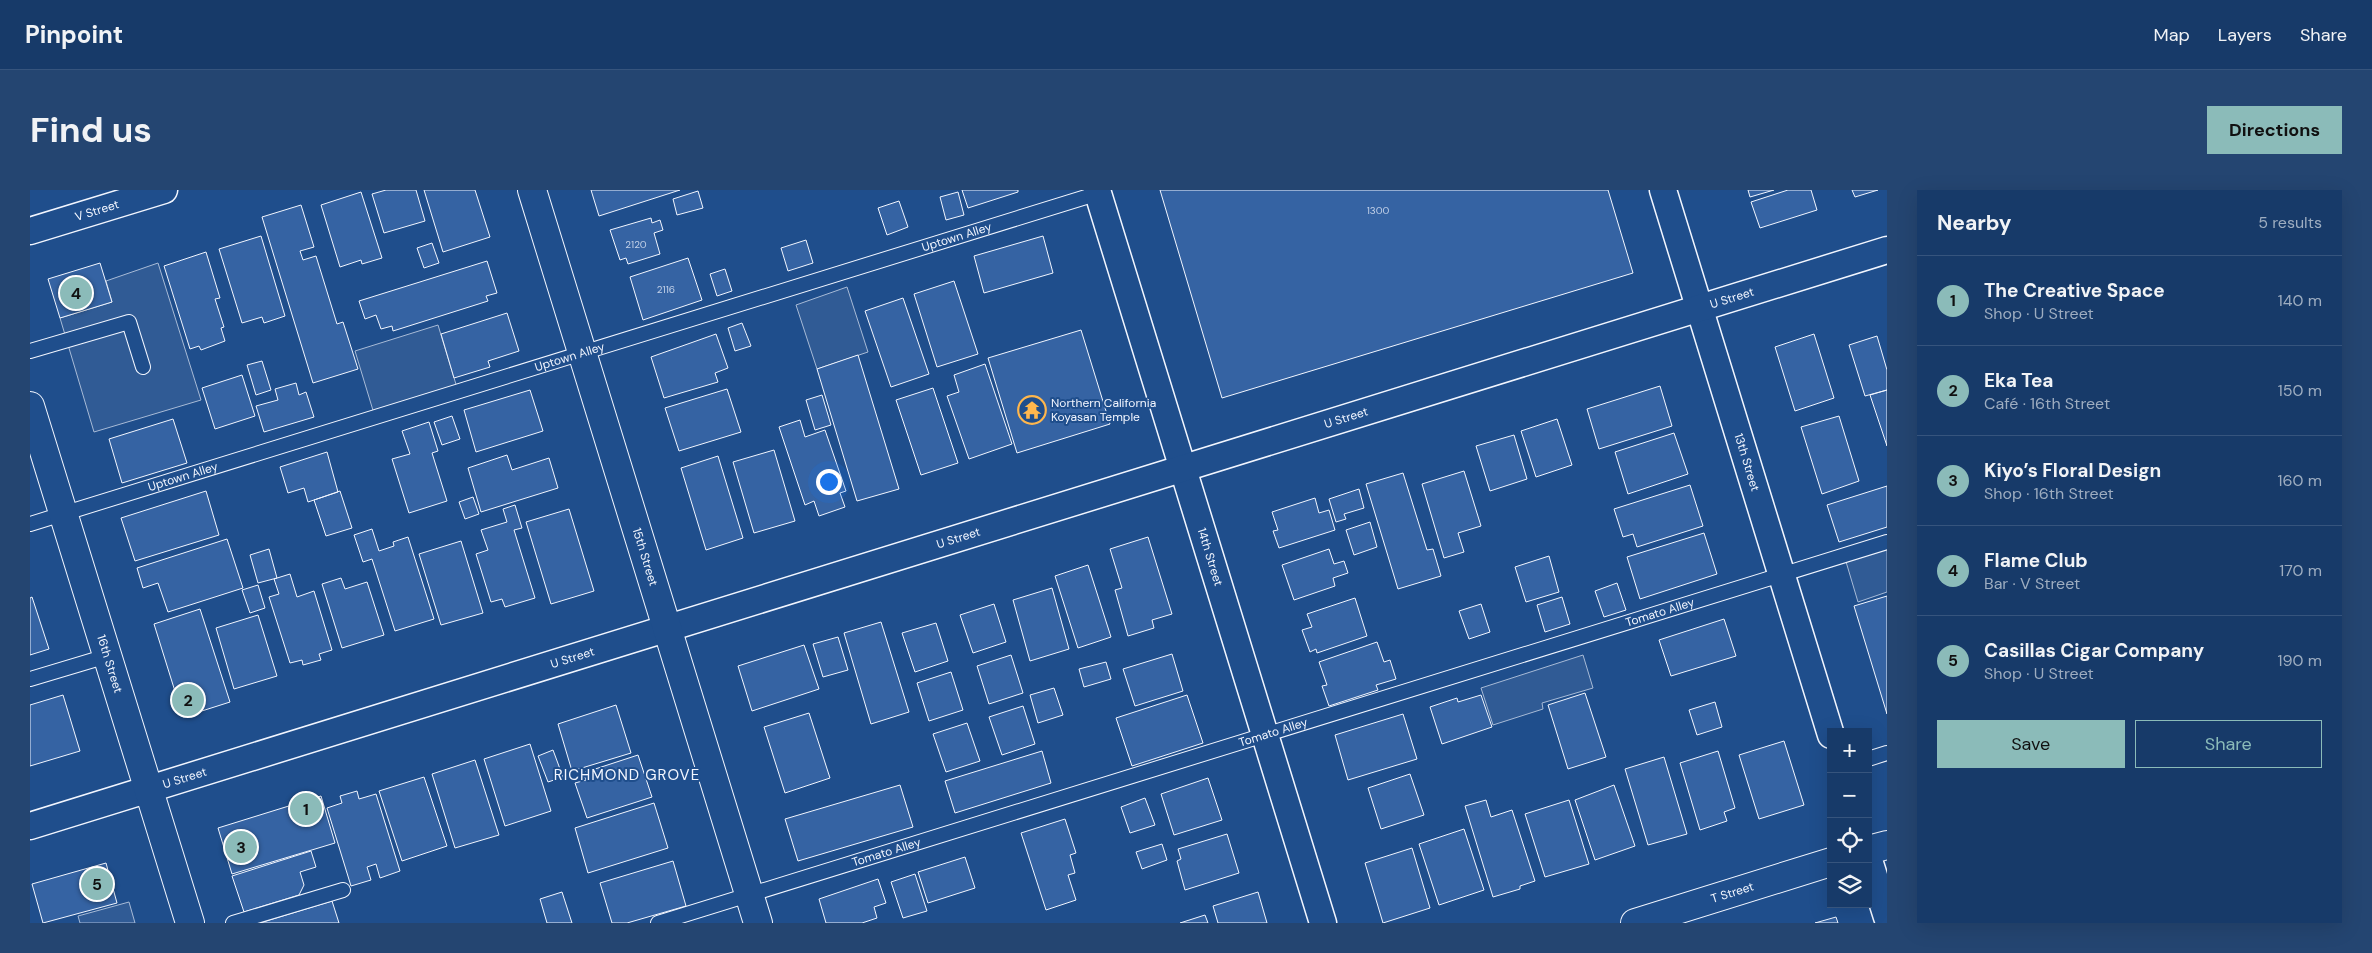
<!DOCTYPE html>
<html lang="en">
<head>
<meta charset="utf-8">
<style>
  body { margin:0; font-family:"DM Sans",sans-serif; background:#244571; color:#f1f3f6 }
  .controls { position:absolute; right:15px; bottom:15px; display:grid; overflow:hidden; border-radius:0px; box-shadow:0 5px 20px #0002 }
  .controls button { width:45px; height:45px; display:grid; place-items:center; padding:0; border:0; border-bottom:1px solid #36547d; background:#173a69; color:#f1f3f6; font:25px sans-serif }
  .you { position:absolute; left:798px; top:291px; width:18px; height:18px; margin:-12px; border:4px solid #fff; border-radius:50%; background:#1a73e8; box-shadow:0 0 0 8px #1a73e833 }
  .badge { display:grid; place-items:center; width:32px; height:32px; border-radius:50%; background:#8bbbb9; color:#111; font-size:16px; font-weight:700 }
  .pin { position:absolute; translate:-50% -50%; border:2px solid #fff; box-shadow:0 1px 5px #0006 }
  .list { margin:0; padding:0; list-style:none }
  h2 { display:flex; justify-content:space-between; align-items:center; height:65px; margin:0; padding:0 20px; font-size:21px }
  h2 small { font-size:16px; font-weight:400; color:#9eadc0 }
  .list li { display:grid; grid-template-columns:32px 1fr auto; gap:15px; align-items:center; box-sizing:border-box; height:90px; padding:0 20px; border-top:1px solid #36547d }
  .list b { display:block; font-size:19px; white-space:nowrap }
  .list p { margin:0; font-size:16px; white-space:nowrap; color:#9eadc0 }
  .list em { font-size:16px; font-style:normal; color:#9eadc0 }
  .actions { display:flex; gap:10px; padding:15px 20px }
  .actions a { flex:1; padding:11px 0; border:1px solid #8bbbb9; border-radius:0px; text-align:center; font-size:18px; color:#8bbbb9 }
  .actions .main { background:#8bbbb9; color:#111 }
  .icon { flex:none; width:28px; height:28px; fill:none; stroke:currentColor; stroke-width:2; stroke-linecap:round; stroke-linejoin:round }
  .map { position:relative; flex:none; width:1857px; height:733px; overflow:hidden; border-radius:0px }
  header { display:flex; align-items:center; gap:30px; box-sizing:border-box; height:70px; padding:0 25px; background:#173a69; border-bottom:1px solid #36547d }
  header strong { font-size:24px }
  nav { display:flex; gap:28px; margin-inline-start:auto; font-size:18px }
  .intro { display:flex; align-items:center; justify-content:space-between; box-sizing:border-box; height:120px; padding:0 30px }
  h1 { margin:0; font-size:35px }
  .button { padding:12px 22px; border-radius:0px; background:#8bbbb9; color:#111; font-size:18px; font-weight:700 }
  main { display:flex; gap:30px; padding:0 30px }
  aside { flex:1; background:#173a69; border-radius:0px; box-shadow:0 5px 20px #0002 }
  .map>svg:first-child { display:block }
  .built { fill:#305b95; stroke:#a8bbd7 }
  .building { fill:#3563a3; stroke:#f2f6ff }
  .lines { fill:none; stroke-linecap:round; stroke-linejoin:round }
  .service-casing { stroke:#f2f6ff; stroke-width:16 }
  .minor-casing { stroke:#f2f6ff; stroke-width:29 }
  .tertiary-casing { stroke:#f2f6ff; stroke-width:30 }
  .primary-casing { stroke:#f2f6ff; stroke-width:30 }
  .service { stroke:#1f4e8c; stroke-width:14 }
  .minor { stroke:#1f4e8c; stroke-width:26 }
  .tertiary { stroke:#1f4e8c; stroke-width:28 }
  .primary { stroke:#1f4e8c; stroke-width:28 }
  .labels { text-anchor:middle; stroke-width:4; stroke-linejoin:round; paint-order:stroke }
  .number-label { font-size:10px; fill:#c3d1e8 }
  .street-label { font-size:12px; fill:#f2f6ff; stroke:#1f4e8c }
  .poi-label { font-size:12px; fill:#f2f6ff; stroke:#1f4e8c; text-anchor:start }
  .quarter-label { font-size:15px; letter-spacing:1px; fill:#f2f6ff; stroke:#1f4e8c }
</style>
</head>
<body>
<header>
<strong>Pinpoint</strong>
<nav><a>Map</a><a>Layers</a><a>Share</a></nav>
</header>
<div class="intro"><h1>Find us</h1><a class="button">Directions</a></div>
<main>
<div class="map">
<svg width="1857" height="733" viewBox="0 0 1857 733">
  <rect width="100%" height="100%" fill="#1f4e8c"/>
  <path class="built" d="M128 73 171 210 64 242 30 128 82 112 76 91Z
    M817 97 838 162 787 179 766 115Z
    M408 135 428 201 345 227 325 161Z
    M1857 352V402L1828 412 1814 365Z
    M1553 465 1563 498 1512 513 1513 519 1463 535 1451 498Z
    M99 712 105 733H50L48 726Z"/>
  <path class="building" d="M356 0H386L395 31 354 43 342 4Z
    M394 0H445L460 47 413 62Z
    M561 0H650L569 26Z
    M932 0H988V2L938 18Z
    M1130 0H1578L1603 83 1192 208Z
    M1718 0H1744L1720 7Z
    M1758 0H1781L1787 20 1730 38 1721 12Z
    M1822 0H1848L1825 7Z
    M668 1 673 18 647 25 643 9Z
    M331 2 352 68 332 74 331 70 310 77 291 15Z
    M928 2 934 25 916 30 910 7Z
    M869 11 878 37 857 45 848 18Z
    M271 15 284 57 270 61 273 70 286 66 307 134 313 132 328 179 283 193 232 27Z
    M621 28 622 33 630 30 633 40 624 43 630 64 598 74 596 68 590 70 580 40Z
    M231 46 255 126 234 133 232 127 212 133 189 59Z
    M1013 46 1023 83 954 103 944 66Z
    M776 50 783 73 758 81 751 58Z
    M402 53 409 73 394 78 387 58Z
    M176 62 190 108 185 109 194 137 191 138 195 151 171 160 169 156 160 159 134 76Z
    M658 68 672 110 613 130 600 87Z
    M457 71 467 103 456 106 458 111 363 141 362 136 351 139 346 125 335 129 329 111Z
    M70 73 82 112 30 128 18 89Z
    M695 79 702 101 687 106 680 84Z
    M924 91 948 164 907 177 884 104Z
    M873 108 899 184 861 197 835 121Z
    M477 123 489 161 458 171 460 177 424 188 411 144Z
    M712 133 721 156 705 161 698 138Z
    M1051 140 1080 234 987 263 958 168Z
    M686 144 698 178 685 183 688 192 634 208 621 167Z
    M1784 144 1804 208 1765 221 1745 157Z
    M1847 146 1857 180V200L1835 206 1819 155Z
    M828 165 869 299 827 311 787 179Z
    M232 171 241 200 226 205 217 175Z
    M955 174 982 254 939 269 917 206 929 202 924 185Z
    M212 185 225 226 185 239 172 198Z
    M266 193 269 205 276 202 284 227 234 242 226 216 248 210 245 199Z
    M1630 196 1642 236 1569 259 1557 219Z
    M903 198 928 273 891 285 866 210Z
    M697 199 711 242 649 261 635 218Z
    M500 200 513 241 446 262 434 220Z
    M1857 200V256L1840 205Z
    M792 205 801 235 785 240 776 210Z
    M422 226 430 249 412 255 404 232Z
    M1809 226 1829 291 1792 304 1771 237Z
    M143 229 157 273 92 293 79 249Z
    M1527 229 1542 275 1506 287 1491 241Z
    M770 230 775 247 795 240 816 301 810 303 815 317 789 326 784 311 775 315 749 237Z
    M399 232 408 261 402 263 417 311 379 323 362 269 380 264 372 241Z
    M1644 243 1658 284 1598 304 1585 262Z
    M1484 245 1497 289 1460 301 1446 256Z
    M744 260 765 331 724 343 703 272Z
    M297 262 308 302 278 312 274 298 258 303 250 277Z
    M477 265 482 280 519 268 528 298 451 322 438 278Z
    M688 266 713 348 676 360 651 278Z
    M1434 281 1451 336 1428 343 1434 362 1414 368 1392 294Z
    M1373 283 1397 360 1403 359 1411 386 1368 399 1336 294Z
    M1660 295 1673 336 1607 357 1603 344 1593 347 1584 319Z
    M1857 296V337L1809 352 1797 315Z
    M1329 299 1334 318 1314 324 1316 329 1306 332 1299 309Z
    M176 301 189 345 105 371 91 328Z
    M310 301 322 338 296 346 284 310Z
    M443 307 449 324 435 329 429 312Z
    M1285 308 1289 323 1299 320 1305 340 1249 358 1243 341 1248 340 1242 322Z
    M485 315 492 338 484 340 505 408 475 417 472 409 461 412 446 364 458 360 451 340 477 332 473 319Z
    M539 319 564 401 521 414 496 332Z
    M1340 332 1347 357 1324 365 1316 340Z
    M342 339 349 361 364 356 363 352 378 347 404 429 365 441 342 369 333 372 324 345Z
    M1674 343 1687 384 1610 409 1597 367Z
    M1118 347 1142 424 1122 430 1124 438 1098 446 1085 400 1092 398 1080 359Z
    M197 349 213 398 138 422 128 393 113 398 107 378Z
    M431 351 453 423 411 435 389 364Z
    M239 359 247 388 228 393 220 365Z
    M1299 359 1304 374 1314 371 1318 383 1303 388 1305 396 1264 410 1252 375Z
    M1519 366 1529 402 1496 412 1485 377Z
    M1058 375 1081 447 1048 458 1025 386Z
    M260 384 267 407 284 401 302 460 289 464 291 470 273 475 272 470 260 473 239 407 249 404 244 389Z
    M311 388 315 399 337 392 354 445 312 458 292 394Z
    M1587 393 1596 420 1574 427 1565 401Z
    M228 395 235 418 220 423 212 400Z
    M1022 398 1039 459 1000 471 983 410Z
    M1857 406V524L1824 416Z
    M2 407 19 459 0 465V408Z
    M1532 407 1540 434 1515 442 1507 415Z
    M1325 408 1337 446 1287 463 1286 459 1280 462 1272 440 1282 437 1277 424Z
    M964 414 976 452 943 463 930 425Z
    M1451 414 1460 442 1439 449 1429 421Z
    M170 419 200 512 153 527 124 434Z
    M228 425 247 486 204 499 186 438Z
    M1694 429 1706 466 1641 486 1629 450Z
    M851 432 879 522 841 534 814 443Z
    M906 433 918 471 885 482 872 443Z
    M808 447 818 480 793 487 783 454Z
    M1347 452 1354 472 1360 470 1366 489 1346 495 1348 500 1299 516 1292 496 1297 495 1289 472Z
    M774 455 789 499 722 521 708 476Z
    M1142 464 1153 501 1105 516 1093 479Z
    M981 465 993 503 959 514 947 476Z
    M1076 472 1081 489 1054 497 1049 479Z
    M921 482 933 520 899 531 887 493Z
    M1024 498 1033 525 1008 533 1000 505Z
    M1555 503 1576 567 1538 579 1518 515Z
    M33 505 50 561 0 576V515Z
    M1157 505 1173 553 1102 576 1086 528Z
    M1451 505 1462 537 1412 554 1400 517 1427 508 1428 512Z
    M1685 512 1692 537 1667 545 1659 520Z
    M586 515 601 563 542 581 528 534Z
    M993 516 1005 554 972 565 959 527Z
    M779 523 800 588 755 603 734 537Z
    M1373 524 1387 569 1318 590 1305 545Z
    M937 533 950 571 916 582 903 544Z
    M1754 551 1774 615 1729 629 1709 565Z
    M500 554 521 621 475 636 454 569Z
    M523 560 533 587 518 592 508 566Z
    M1012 561 1021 593 925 623 915 591Z
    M1688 561 1705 618 1694 622 1697 631 1670 640 1650 573Z
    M608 565 622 607 557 628 545 593 556 590 553 583Z
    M1634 567 1657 644 1618 655 1595 579Z
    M445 570 469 645 425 658 402 584Z
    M1380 584 1394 625 1351 639 1338 598Z
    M394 587 417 656 372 671 349 601Z
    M1178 588 1192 630 1144 645 1131 604Z
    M870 595 883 637 768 671 755 629Z
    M1584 595 1605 656 1565 670 1545 610Z
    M327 601 329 609 346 604 370 681 350 688 346 674 337 677 341 690 321 696 297 618 312 613 310 606Z
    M291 606 305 653 202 684 188 638Z
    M1115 608 1125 635 1100 643 1091 617Z
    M1456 610 1461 627 1482 620 1505 691 1490 696V699L1463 707 1435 616Z
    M1539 610 1559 674 1515 687 1495 624Z
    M624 613 638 658 558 683 545 638Z
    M1035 629 1046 663 1040 665 1045 683 1038 685 1046 710 1016 720 991 643Z
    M1434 639 1454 700 1409 715 1389 654Z
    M1197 644 1209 683 1155 700 1147 671 1151 669 1148 659Z
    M1132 654 1137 670 1112 679 1106 662Z
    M1382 658 1400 718 1353 733 1335 673Z
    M281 661 286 677 270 682 274 695 269 705 214 722 202 686Z
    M935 667 945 698 898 713 888 682Z
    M643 671 656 716 597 733H582L570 693Z
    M76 673 87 713 13 733 2 694Z
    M885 684 897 721 873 728 861 692Z
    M848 689 856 713 844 717 847 728 832 733H796L789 709Z
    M532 702 542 733H517L510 709Z
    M1228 702 1237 733H1188L1183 716Z
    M302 711 309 733H230Z
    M1175 725 1178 733H1150Z
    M1806 727 1808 733H1785Z"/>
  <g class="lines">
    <defs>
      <g id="service">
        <path d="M0 161 99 132 113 177"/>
        <path id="s1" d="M0 334 1072 2"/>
        <path d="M0 489 77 466"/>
        <path d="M1838 569 1857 563"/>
        <path d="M203 733 313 700"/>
        <path id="s2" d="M628 733 1857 352"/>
      </g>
      <g id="minor">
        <path id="s3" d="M1067 0 1293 733"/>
        <path id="s4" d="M1633 0 1801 545"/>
        <path id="s5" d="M0 41 134 0"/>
        <path id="s6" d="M0 636 1857 60"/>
        <path d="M1838 667 1857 727"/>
      </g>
      <g id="tertiary">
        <path d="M1838 660 1857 655"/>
        <path id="s7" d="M1605 733 1801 672"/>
      </g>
      <g id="primary">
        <path id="s8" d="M502 0 728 733"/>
        <path id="s9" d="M0 216 160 733"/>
      </g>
    </defs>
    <use href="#service" class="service-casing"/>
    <use href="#minor" class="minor-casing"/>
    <use href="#tertiary" class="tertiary-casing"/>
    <use href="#primary" class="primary-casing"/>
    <use href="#service" class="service"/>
    <use href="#minor" class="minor"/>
    <use href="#tertiary" class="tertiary"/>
    <use href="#primary" class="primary"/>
  </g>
  <defs>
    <symbol id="temple-ring" viewBox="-11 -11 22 22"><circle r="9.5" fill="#1f4e8c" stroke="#ffb74d" stroke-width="1.5"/><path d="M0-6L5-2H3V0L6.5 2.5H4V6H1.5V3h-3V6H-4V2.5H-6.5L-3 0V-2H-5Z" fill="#ffb74d"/></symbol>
  </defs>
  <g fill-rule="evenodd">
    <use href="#temple-ring" x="986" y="204" width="32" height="32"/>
  </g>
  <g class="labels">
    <g class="number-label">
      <text x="1348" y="24">1300</text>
      <text x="606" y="58">2120</text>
      <text x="636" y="103">2116</text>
    </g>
    <g class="street-label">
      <text dy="4" stroke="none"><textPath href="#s5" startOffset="70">V Street</textPath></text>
      <text dy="4" stroke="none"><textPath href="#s1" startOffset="970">Uptown Alley</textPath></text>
      <text dy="4" stroke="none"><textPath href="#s6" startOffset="1782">U Street</textPath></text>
      <text dy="4" stroke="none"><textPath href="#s1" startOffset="565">Uptown Alley</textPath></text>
      <text dy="4" stroke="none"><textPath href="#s6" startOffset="1378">U Street</textPath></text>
      <text dy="4" stroke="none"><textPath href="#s4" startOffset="285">13th Street</textPath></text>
      <text dy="4" stroke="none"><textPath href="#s1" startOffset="160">Uptown Alley</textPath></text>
      <text dy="4" stroke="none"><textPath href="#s6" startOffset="972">U Street</textPath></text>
      <text dy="4" stroke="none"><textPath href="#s8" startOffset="384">15th Street</textPath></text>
      <text dy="4" stroke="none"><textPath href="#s3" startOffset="384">14th Street</textPath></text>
      <text dy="4" stroke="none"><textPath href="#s2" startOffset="1049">Tomato Alley</textPath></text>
      <text dy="4" stroke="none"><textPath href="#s6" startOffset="568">U Street</textPath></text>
      <text dy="4" stroke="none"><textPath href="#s9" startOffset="270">16th Street</textPath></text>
      <text dy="4" stroke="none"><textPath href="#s2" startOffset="644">Tomato Alley</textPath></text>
      <text dy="4" stroke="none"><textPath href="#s6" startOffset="162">U Street</textPath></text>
      <text dy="4" stroke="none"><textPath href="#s2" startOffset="239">Tomato Alley</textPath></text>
      <text dy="4" stroke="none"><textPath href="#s7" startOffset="102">T Street</textPath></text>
    </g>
    <g class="poi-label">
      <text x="1021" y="217">Northern California<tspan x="1021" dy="14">Koyasan Temple</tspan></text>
    </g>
    <g class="quarter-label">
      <text x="597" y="590">RICHMOND GROVE</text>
    </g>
  </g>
</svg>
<div class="controls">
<button>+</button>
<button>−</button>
<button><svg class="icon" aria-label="locate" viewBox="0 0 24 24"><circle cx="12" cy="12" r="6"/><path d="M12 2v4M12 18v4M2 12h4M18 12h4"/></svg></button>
<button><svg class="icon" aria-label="layers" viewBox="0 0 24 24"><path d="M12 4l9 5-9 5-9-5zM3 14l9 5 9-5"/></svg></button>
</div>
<div class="you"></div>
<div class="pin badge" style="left:276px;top:619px">1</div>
<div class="pin badge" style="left:158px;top:510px">2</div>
<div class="pin badge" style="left:211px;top:657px">3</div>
<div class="pin badge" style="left:46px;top:103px">4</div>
<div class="pin badge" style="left:67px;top:694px">5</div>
</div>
<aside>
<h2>Nearby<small>5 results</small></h2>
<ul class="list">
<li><span class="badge">1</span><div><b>The Creative Space</b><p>Shop · U Street</p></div><em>140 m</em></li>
<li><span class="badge">2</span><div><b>Eka Tea</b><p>Café · 16th Street</p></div><em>150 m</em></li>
<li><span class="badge">3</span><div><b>Kiyo’s Floral Design</b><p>Shop · 16th Street</p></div><em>160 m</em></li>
<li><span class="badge">4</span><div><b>Flame Club</b><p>Bar · V Street</p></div><em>170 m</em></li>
<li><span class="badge">5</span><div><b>Casillas Cigar Company</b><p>Shop · U Street</p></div><em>190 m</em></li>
</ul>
<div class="actions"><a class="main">Save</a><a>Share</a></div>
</aside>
</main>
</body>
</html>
